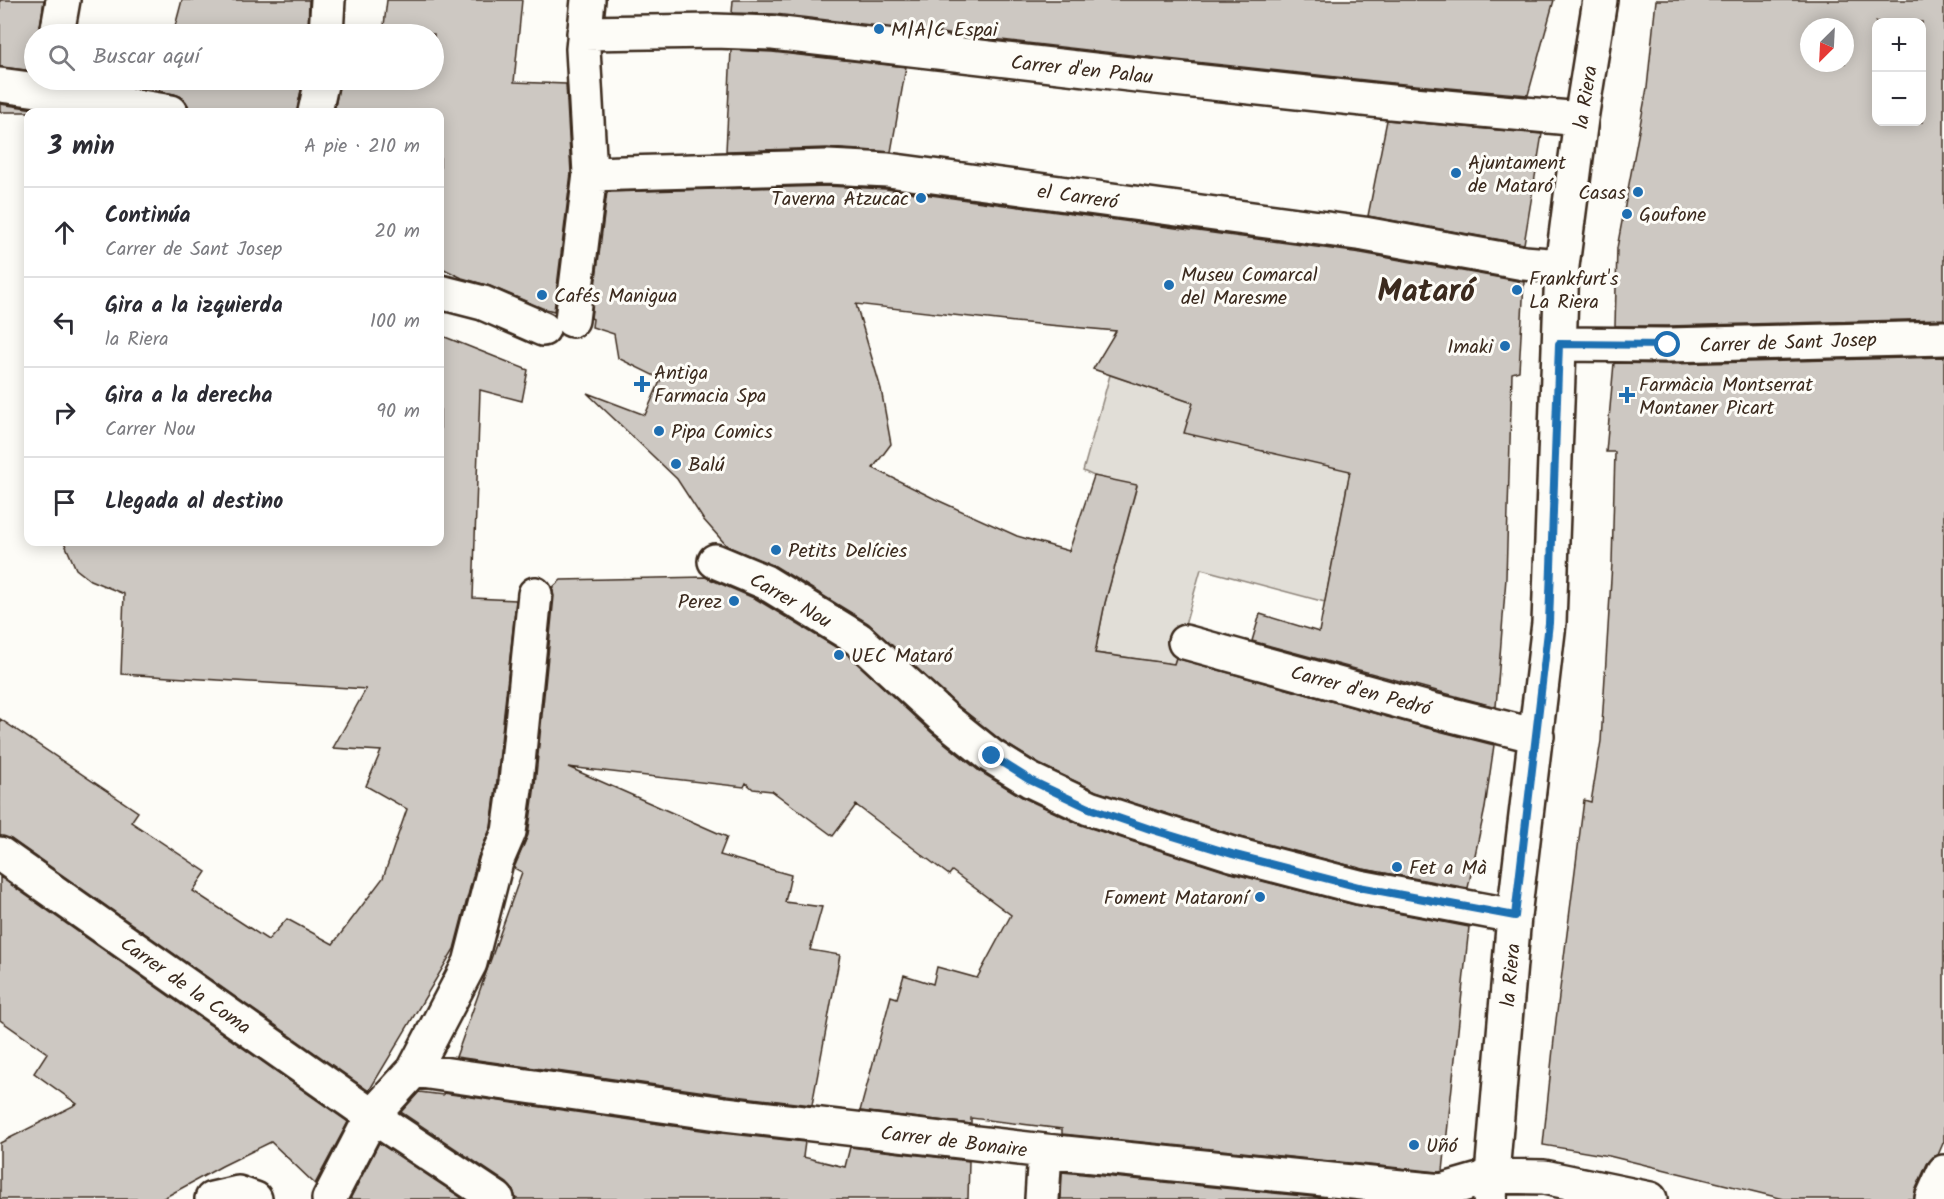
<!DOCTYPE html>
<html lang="es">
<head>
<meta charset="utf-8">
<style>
  body { margin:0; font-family:Kalam,sans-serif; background:#f2f2f3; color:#2b2b33 }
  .controls { position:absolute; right:18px; top:18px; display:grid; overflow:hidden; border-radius:12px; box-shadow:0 3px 15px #0003 }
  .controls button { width:54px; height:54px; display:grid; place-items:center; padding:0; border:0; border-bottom:2px solid #e1e1e2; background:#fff; color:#2b2b33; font:30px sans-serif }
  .compass { position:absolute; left:1800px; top:18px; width:54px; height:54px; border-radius:50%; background:#fff; box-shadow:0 3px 15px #0003; rotate:204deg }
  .stop { position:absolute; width:18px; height:18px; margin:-14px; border:4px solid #1f6fb2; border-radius:50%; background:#fff }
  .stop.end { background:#1f6fb2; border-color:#fff; box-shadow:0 2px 6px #0008 }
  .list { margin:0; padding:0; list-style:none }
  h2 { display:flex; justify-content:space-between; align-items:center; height:78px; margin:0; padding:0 24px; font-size:26px }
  h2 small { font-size:20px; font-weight:400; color:#7c7c81 }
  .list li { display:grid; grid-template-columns:39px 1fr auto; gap:18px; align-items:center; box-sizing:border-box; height:90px; padding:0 24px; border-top:2px solid #e1e1e2 }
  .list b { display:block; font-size:22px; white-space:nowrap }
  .list p { margin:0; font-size:20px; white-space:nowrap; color:#7c7c81 }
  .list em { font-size:20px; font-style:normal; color:#7c7c81 }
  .icon { flex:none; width:33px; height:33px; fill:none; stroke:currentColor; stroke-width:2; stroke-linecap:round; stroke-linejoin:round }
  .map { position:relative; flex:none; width:1944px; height:1199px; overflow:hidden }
  .search { position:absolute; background:#fff; box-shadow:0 3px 15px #0003; left:24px; top:24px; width:420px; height:66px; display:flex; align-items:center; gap:15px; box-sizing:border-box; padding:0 21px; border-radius:33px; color:#7c7c81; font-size:22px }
  .panel { position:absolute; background:#fff; box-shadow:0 3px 15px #0003; left:24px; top:108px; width:420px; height:438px; border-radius:12px }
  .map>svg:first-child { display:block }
  .green { fill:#e1ded7; stroke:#8e847a; stroke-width:1.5 }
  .building { fill:#cdc8c2; stroke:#3b2a1e; stroke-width:1.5; fill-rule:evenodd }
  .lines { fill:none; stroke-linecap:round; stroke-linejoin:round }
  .street-casing { stroke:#3b2a1e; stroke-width:38 }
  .street { stroke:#fdfcf7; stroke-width:33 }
  .route { stroke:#1f6fb2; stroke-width:8 }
  .poi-dot { fill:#1f6fb2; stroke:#fdfcf7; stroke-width:2 }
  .labels { text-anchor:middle; stroke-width:6; stroke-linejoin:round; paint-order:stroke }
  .poi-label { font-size:20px; fill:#3b2a1e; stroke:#fdfcf7; text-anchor:start }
  .street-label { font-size:20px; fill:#3b2a1e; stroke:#fdfcf7 }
  .town-label { font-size:32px; font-weight:bold; fill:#3b2a1e; stroke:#fdfcf7 }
</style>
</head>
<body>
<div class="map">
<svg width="1944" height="1199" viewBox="0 0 1944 1199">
  <rect width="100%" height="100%" fill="#fdfcf7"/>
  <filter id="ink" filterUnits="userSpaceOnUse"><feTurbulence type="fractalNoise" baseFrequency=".0167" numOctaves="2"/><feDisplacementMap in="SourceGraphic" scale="12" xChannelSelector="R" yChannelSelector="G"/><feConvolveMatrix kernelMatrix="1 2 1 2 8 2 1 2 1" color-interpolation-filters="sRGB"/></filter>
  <g filter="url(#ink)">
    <path class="green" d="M1110 375 1193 403 1350 471 1325 602 1201 569 1174 664 1095 653 1105 603 1137 486 1094 476 1083 471Z"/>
    <path class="building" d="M0 0H44L39 34H34V71L0 67Z
      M182 0H309L308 34H173Z
      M387 0H522L514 82 566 84 571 173 554 311 542 308 490 286 462 278 440 267V112H334L340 80H434V34H383Z
      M733 0H1554L1528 95 1393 83 1139 56 775 14 732 13Z
      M1656 0H1944V319L1668 326H1615L1617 248 1647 88ZM1876 22H1922V122H1876ZM1809 27H1845V63H1809Z
      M731 50 772 52 906 67 891 152 827 148 726 151Z
      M162 80H303L297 112H189L188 105 182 97 174 94 159 91Z
      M0 104 34 109V112H0Z
      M1387 120 1542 134 1524 244 1368 216Z
      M827 186 886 189 1361 253 1524 282 1519 371 1512 373 1506 578 1496 707 1252 641 1260 614 1319 632 1350 471 1184 433 1193 403 1093 369 1116 331 1015 322 856 304 881 389 891 444 873 468 935 499 1017 536 1069 551 1094 476 1137 485 1105 603 1095 653 1174 664 1176 658 1423 727 1494 745 1485 808 1468 888 1363 869 1237 836 1096 791 1039 764 1002 741 957 705 868 623 775 566 727 546 703 519 677 479 587 393 645 415 661 379 618 358 614 334 592 327 593 319 591 318 607 192Z
      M440 335 528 370 522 401 480 390 473 598 516 600 497 780 491 827 478 857 454 949 369 1091 11 839 0 836V719L138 812 131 822 206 872 193 891 268 940 287 919 333 944 383 878 407 809 366 786 381 751 333 748 366 689 121 674 124 594 90 580 76 569 64 542H440Z
      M1944 357V1141L1938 1155 1933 1157 1927 1164 1915 1191 1914 1199H1784L1609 1156 1543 1145 1556 1020 1584 800 1591 802 1601 741 1612 563 1615 452H1606L1614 363 1668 364Z
      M705 577 756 599 847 654 932 733 979 771 1022 797 1081 825 1227 872 1355 905 1469 927 1443 1171 1439 1172 1062 1134V1129L971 1118V1124L860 1111 891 996 897 998 904 975 933 984 937 967 977 978 1011 915 952 871 949 875 856 805 833 836 772 791 753 789 746 783 744 787 568 767 727 837 720 855 791 875 785 902 822 907 810 950 840 955 812 1105 727 1095 456 1057 522 872 514 868 528 835 535 785 554 596 552 588 561 580Z
      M0 877 348 1122 315 1184 271 1142 222 1166 162 1199H0V1143L77 1104 34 1073 47 1053 0 1020Z
      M419 1092 443 1095V1093L722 1133 805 1142 803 1157 845 1167 850 1147 969 1161 968 1199H516L513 1190 507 1183 401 1112Z
      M379 1143 463 1199H350Z
      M1062 1172 1334 1199H1061Z"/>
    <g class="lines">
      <defs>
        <path id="street" d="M584 33 715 31 773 33 1137 75 1391 102 1581 119
          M57 34 63 0
          M326 34 328 0
          M0 85 45 91 171 112
          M315 112 322 80
          M590 174 827 167 888 170 1364 234 1524 263 1562 266
          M440 292 483 303 543 329
          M572 320 590 174 583 49 588 0
          M1559 344 1668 345 1944 338
          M715 561 765 582 858 639 945 719 991 756 1030 780 1089 808 1232 854 1359 887 1514 916
          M1185 642 1428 709 1537 736
          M0 854 372 1116 497 1199
          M414 1070 725 1114 1045 1151 1441 1191 1493 1176 1544 1177 1650 1199
          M1490 1198 1514 916 1549 623 1562 266 1581 119 1600 0
          M212 1199 238 1193 255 1199
          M329 1199 372 1116 414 1070 470 963 496 862 509 832 516 782 535 594
          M1042 1199 1045 1151
          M1932 1199 1944 1172"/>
      </defs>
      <use href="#street" class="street-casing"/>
      <use href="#street" class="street"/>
    </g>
  </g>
  <g class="lines" filter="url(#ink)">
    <path class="route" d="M992 756 1030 780 1089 808 1150 829 1232 854 1359 887 1515 916 1549 623 1559 344 1668 345"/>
  </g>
  <g class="poi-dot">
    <circle cx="879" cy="29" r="6"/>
    <circle cx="1456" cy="173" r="6"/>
    <circle cx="1638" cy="192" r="6"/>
    <circle cx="921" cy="198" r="6"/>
    <circle cx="1627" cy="214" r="6"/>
    <circle cx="1169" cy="285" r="6"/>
    <circle cx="1517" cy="290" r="6"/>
    <circle cx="542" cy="295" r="6"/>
    <circle cx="1505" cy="346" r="6"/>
    <path d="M639 375h6v6h6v6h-6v6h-6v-6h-6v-6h6z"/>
    <path d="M1624 386h6v6h6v6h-6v6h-6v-6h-6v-6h6z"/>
    <circle cx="659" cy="431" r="6"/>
    <circle cx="676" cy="464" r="6"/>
    <circle cx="776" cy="550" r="6"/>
    <circle cx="734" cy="601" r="6"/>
    <circle cx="839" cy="655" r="6"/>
    <circle cx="1397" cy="867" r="6"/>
    <circle cx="1260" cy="897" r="6"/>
    <circle cx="1414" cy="1145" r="6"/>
  </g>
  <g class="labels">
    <g class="poi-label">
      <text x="891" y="36">M|A|C Espai</text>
      <text x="1468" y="169">Ajuntament<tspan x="1468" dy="23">de Mataró</tspan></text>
      <text x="1626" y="199" text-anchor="end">Casas</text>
      <text x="909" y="205" text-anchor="end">Taverna Atzucac</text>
      <text x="1639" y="221">Goufone</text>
      <text x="1181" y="281">Museu Comarcal<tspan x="1181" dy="23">del Maresme</tspan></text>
      <text x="1529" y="285">Frankfurt's<tspan x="1529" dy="23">La Riera</tspan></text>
      <text x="554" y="302">Cafés Manigua</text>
      <text x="1493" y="353" text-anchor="end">Imaki</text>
      <text x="654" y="379">Antiga<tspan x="654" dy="23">Farmacia Spa</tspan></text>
      <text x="1639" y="391">Farmàcia Montserrat<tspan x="1639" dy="23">Montaner Picart</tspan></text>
      <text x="671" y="438">Pipa Comics</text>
      <text x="688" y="471">Balú</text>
      <text x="788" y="557">Petits Delícies</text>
      <text x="722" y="608" text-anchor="end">Perez</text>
      <text x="851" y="662">UEC Mataró</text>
      <text x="1409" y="874">Fet a Mà</text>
      <text x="1248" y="904" text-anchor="end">Foment Mataroní</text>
      <text x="1426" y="1152">Uñó</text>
    </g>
    <g class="street-label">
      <text transform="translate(1082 69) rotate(6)" y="7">Carrer d'en Palau</text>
      <text transform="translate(1585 97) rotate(-81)" y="7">la Riera</text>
      <text transform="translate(1078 196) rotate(8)" y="7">el Carreró</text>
      <text transform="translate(1788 342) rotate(-2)" y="7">Carrer de Sant Josep</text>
      <text transform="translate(791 600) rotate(30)" y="7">Carrer Nou</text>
      <text transform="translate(1361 690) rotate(15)" y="7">Carrer d'en Pedró</text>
      <text transform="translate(1510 975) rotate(-85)" y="7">la Riera</text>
      <text transform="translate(186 985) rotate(35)" y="7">Carrer de la Coma</text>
      <text transform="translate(954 1141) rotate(7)" y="7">Carrer de Bonaire</text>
    </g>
    <g class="town-label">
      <text x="1426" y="301">Mataró</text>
    </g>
  </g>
</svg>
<div class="controls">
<button>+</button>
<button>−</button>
</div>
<svg class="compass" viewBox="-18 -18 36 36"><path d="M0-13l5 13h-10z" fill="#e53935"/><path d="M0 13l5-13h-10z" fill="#7c7c81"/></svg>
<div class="stop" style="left:1668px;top:345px"></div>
<div class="stop end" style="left:992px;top:756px"></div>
<div class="search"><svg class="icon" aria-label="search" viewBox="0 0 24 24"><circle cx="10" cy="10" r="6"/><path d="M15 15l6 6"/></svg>Buscar aquí</div>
<section class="panel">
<h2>3 min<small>A pie · 210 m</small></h2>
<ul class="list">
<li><svg class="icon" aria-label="ahead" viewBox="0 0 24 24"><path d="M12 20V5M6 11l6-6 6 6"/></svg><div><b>Continúa</b><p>Carrer de Sant Josep</p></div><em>20 m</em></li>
<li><svg class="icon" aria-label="left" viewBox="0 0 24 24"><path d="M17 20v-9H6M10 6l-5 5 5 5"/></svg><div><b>Gira a la izquierda</b><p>la Riera</p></div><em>100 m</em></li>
<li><svg class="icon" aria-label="right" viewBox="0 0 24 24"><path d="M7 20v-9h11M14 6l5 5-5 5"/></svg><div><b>Gira a la derecha</b><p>Carrer Nou</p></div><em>90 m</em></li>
<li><svg class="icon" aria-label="arrive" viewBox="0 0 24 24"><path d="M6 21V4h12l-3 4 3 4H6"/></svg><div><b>Llegada al destino</b></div></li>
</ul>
</section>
</div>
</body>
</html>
